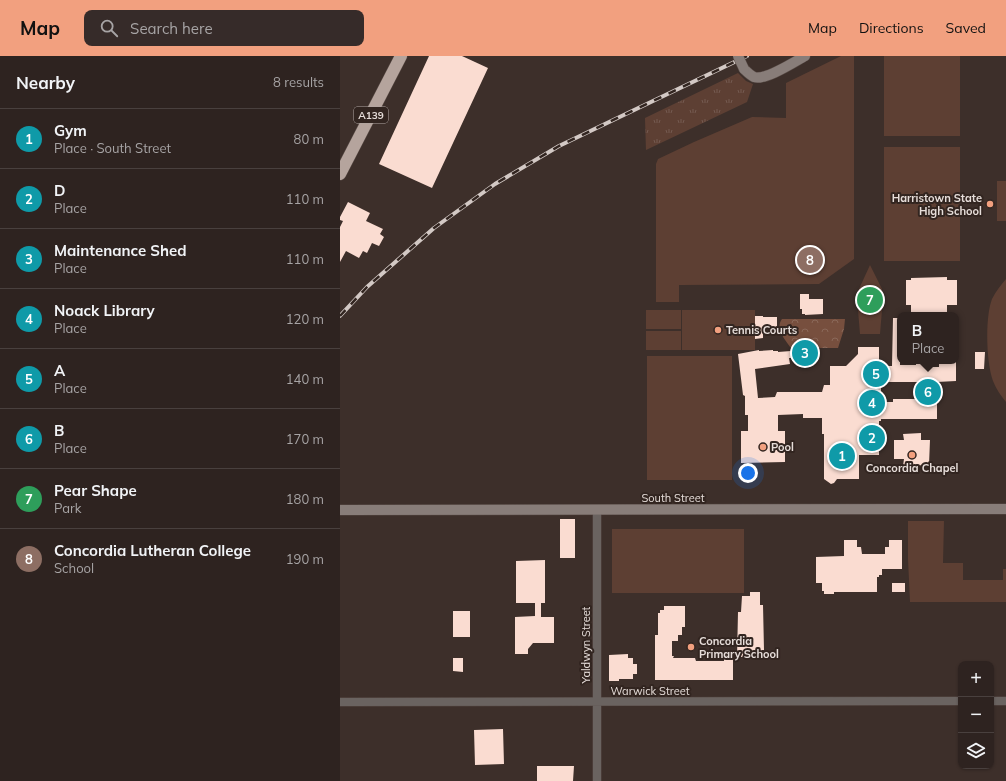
<!DOCTYPE html>
<html lang="en">
<head>
<meta charset="utf-8">
<style>
  body { margin:0; font-family:Mulish,sans-serif; background:#362b29; color:#f1f3f6 }
  .controls { position:absolute; right:12px; bottom:12px; display:grid; overflow:hidden; border-radius:8px; box-shadow:0 1px 3px #0004 }
  .controls button { width:36px; height:36px; display:grid; place-items:center; padding:0; border:0; border-bottom:1px solid #49403e; background:#2e2320; color:#f1f3f6; font:20px sans-serif }
  .you { position:absolute; left:408px; top:417px; width:14px; height:14px; margin:-10px; border:3px solid #fff; border-radius:50%; background:#1a73e8; box-shadow:0 0 0 6px #1a73e833 }
  .badge { display:grid; place-items:center; width:26px; height:26px; border-radius:50%; background:#f2a07f; color:#fff; font-size:13px; font-weight:700 }
  .pin { position:absolute; translate:-50% -50%; border:2px solid #fff; box-shadow:0 1px 4px #0006 }
  .popup { position:absolute; left:557px; top:256px; width:62px; height:52px; box-sizing:border-box; display:grid; place-content:center; border-radius:8px; background:#2e2320; filter:drop-shadow(0 1px 3px #0005); font-size:13px; white-space:nowrap; color:#a7a4a5 }
  .popup b { font-size:15px; color:#f1f3f6 }
  .popup::after { content:''; position:absolute; left:50%; top:100%; margin-left:-8px; border:8px solid transparent; border-top-color:#2e2320 }
  .list { margin:0; padding:0; list-style:none }
  h2 { display:flex; justify-content:space-between; align-items:center; height:52px; margin:0; padding:0 16px; font-size:17px }
  h2 small { font-size:13px; font-weight:400; color:#a7a4a5 }
  .list li { display:grid; grid-template-columns:26px 1fr auto; gap:12px; align-items:center; box-sizing:border-box; height:60px; padding:0 16px; border-top:1px solid #49403e }
  .list b { display:block; font-size:15px; white-space:nowrap }
  .list p { margin:0; font-size:13px; white-space:nowrap; color:#a7a4a5 }
  .list em { font-size:13px; font-style:normal; color:#a7a4a5 }
  .icon { flex:none; width:22px; height:22px; fill:none; stroke:currentColor; stroke-width:2; stroke-linecap:round; stroke-linejoin:round }
  .map { position:relative; flex:none; width:666px; height:725px; overflow:hidden }
  header { display:flex; align-items:center; gap:24px; box-sizing:border-box; height:56px; padding:0 20px; background:#f2a07f; color:#111 }
  header strong { font-size:19px }
  nav { display:flex; gap:22px; margin-inline-start:auto; font-size:14px }
  .search { width:280px; height:36px; background:#362b29; display:flex; align-items:center; gap:10px; box-sizing:border-box; padding:0 14px; border-radius:8px; color:#a7a4a5; font-size:15px }
  main { display:flex }
  aside { flex:1; background:#2e2320 }
  .map>svg:first-child { display:block }
  .grass { fill:url(#grass-tufts) }
  .forest { fill:url(#forest-crowns) }
  .park { fill:#5d3f33 }
  .building { fill:#fadcd1; fill-rule:evenodd }
  .lines { fill:none; stroke-linecap:round; stroke-linejoin:round }
  .street-casing { stroke:#584b46; stroke-width:9 }
  .secondary-casing { stroke:#584b46; stroke-width:11 }
  .highway-casing { stroke:#584b46; stroke-width:13 }
  .street { stroke:#6a6360; stroke-width:8 }
  .secondary { stroke:#887d79; stroke-width:10 }
  .highway { stroke:#b5a49d; stroke-width:12 }
  .rail-casing { stroke:#d3c9c5; stroke-width:4 }
  .rail { stroke:#322520; stroke-width:2.5; stroke-dasharray:8; stroke-linecap:butt }
  .secondary-bridge-casing { stroke:#584b46; stroke-width:11; stroke-linecap:butt }
  .secondary-bridge { stroke:#887d79; stroke-width:10 }
  .poi-dot { fill:#f2a07f; stroke:#322520; stroke-width:1.5 }
  .labels { text-anchor:middle; stroke-width:4; stroke-linejoin:round; paint-order:stroke }
  .shield { fill:#322520; stroke:#b0a6a2; stroke-width:1 }
  .shield-label { font-size:10px; font-weight:bold; fill:#e6ddd9 }
  .poi-label { font-size:11px; font-weight:bold; fill:#e6ddd9; stroke:#322520; text-anchor:start }
  .street-label { font-size:11px; fill:#e6ddd9; stroke:#322520 }
</style>
</head>
<body>
<header>
<strong>Map</strong>
<div class="search"><svg class="icon" aria-label="search" viewBox="0 0 24 24"><circle cx="10" cy="10" r="6"/><path d="M15 15l6 6"/></svg>Search here</div>
<nav><a>Map</a><a>Directions</a><a>Saved</a></nav>
</header>
<main>
<aside>
<h2>Nearby<small>8 results</small></h2>
<ul class="list">
<li><span class="badge" style="background:#0f9aa8">1</span><div><b>Gym</b><p>Place · South Street</p></div><em>80 m</em></li>
<li><span class="badge" style="background:#0f9aa8">2</span><div><b>D</b><p>Place</p></div><em>110 m</em></li>
<li><span class="badge" style="background:#0f9aa8">3</span><div><b>Maintenance Shed</b><p>Place</p></div><em>110 m</em></li>
<li><span class="badge" style="background:#0f9aa8">4</span><div><b>Noack Library</b><p>Place</p></div><em>120 m</em></li>
<li><span class="badge" style="background:#0f9aa8">5</span><div><b>A</b><p>Place</p></div><em>140 m</em></li>
<li><span class="badge" style="background:#0f9aa8">6</span><div><b>B</b><p>Place</p></div><em>170 m</em></li>
<li><span class="badge" style="background:#2e9e5b">7</span><div><b>Pear Shape</b><p>Park</p></div><em>180 m</em></li>
<li><span class="badge" style="background:#8d6e63">8</span><div><b>Concordia Lutheran College</b><p>School</p></div><em>190 m</em></li>
</ul>
</aside>
<div class="map">
<svg width="666" height="725" viewBox="0 0 666 725">
  <defs>
    <pattern id="grass-tufts" width="24" height="20" patternUnits="userSpaceOnUse"><rect width="24" height="20" fill="#5d3f33"/><path d="M3 7l-1-3M5 7V3M7 7l1-3M15 17l-1-3M17 17v-4M19 17l1-3" fill="none" stroke="#745a50"/></pattern>
    <pattern id="forest-crowns" width="20" height="18" patternUnits="userSpaceOnUse"><rect width="20" height="18" fill="#774f3e"/><path d="M2 6a3 3 0 1 1 6 0M12 15a3 3 0 1 1 6 0" fill="none" stroke="#8a6859"/></pattern>
  </defs>
  <rect width="100%" height="100%" fill="#3d2f2a"/>
  <path class="grass" d="M398 17 406 25 413 28 407 46 306 94 305 62Z"/>
  <path class="forest" d="M442 263H505L504 273 498 292H451C445 284 435 272 442 263Z"/>
  <path class="park" d="M501 0H514V203L479 228 339 229V246H316V108L318 103 354 86 412 61 446 62V27Z
    M544 0H620V80H544Z
    M544 91H620V205H544Z
    M657 125H666V165H657Z
    M530 209 542 233 543 242 540 278H520L517 242 519 233Z
    M666 223V346C661 340 656 333 653 325 646 306 645 261 652 243 656 235 661 229 666 223Z
    M306 254H341V273H306Z
    M342 254H415V294H342Z
    M306 275H341V294H306Z
    M307 300H392V424H307Z
    M568 465H604L603 507H623V524H663V513H666V546H570L568 503Z
    M272 473H404V537H272Z"/>
  <path class="building" d="M89 0H122L148 12 92 132 39 108Z
    M8 146 30 157 26 165 43 173 40 178 44 181 39 190 32 187 27 197 23 195 19 202 6 195 0 206V171L3 165 0 164V161Z
    M607 221V224H617V249H607V259H571V249H566V224H571V222Z
    M460 238H469V243H483V258L465 259V258H462V253H460Z
    M415 260H423V261H437V272H423V282L415 283Z
    M553 262H560V309H576V305H584V311H599V305H616V325L597 326V363H541V365H539V399H519V423H497L494 427 491 428 484 423V378H482V362H463V358L438 359V375H445V406L401 407V375H408V359H405V340L403 339 398 298 419 294V295L433 294V295H438V296L451 295V292H478L479 302H449L450 308 415 313 418 342 435 341 437 336H482L484 329H490V310H506L518 298V291H539V310H552ZM541 326H579V343H553V346H541Z
    M635 296H645L644 313H635Z
    M581 377V384H590L589 409 563 410 564 403H554V384H564L563 378Z
    M220 463H235V502H220Z
    M504 484H517V491H521L522 498H545V491H549V484H562V513H542V519H539V521H537V536H494V538H484V535H482V527H476V501L504 500Z
    M205 504V547H201V561H214V587H193L188 593V598H175V561L195 560V547H176V505Z
    M552 527H565V536H552Z
    M410 536H420V549H423L424 594H422V601H397L398 556H401L402 540H410Z
    M324 550H345V571H342V579H338V585H332V600H334L333 602H355L356 605H384V596H393V624H315V579H318V557H320V554H324Z
    M113 555H130V581H113Z
    M288 598V602H293V608H297V618H293V623H279V625H269V599Z
    M113 602H123V616L113 615Z
    M163 673 164 708 135 709 134 674Z
    M197 710H234L233 725H197Z"/>
  <g class="lines">
    <defs>
      <path id="street" d="M651 645H666
        M0 646 621 645
        M257 725V454"/>
      <path id="secondary" d="M404 13C407 16 410 19 414 21 425 25 454 6 465 0
        M0 454 666 453"/>
      <path id="highway" d="M0 118 61 0"/>
    </defs>
    <use href="#street" class="street-casing"/>
    <use href="#secondary" class="secondary-casing"/>
    <use href="#highway" class="highway-casing"/>
    <use href="#street" class="street"/>
    <use href="#secondary" class="secondary"/>
    <use href="#highway" class="highway"/>
    <defs>
      <path id="rail" d="M0 260 27 231 94 172 155 128 219 90 407 0"/>
    </defs>
    <use href="#rail" class="rail-casing"/>
    <use href="#rail" class="rail"/>
    <defs>
      <path id="secondary-bridge" d="M398 0 404 13"/>
    </defs>
    <use href="#secondary-bridge" class="secondary-bridge-casing"/>
    <use href="#secondary-bridge" class="secondary-bridge"/>
  </g>
  <g class="poi-dot">
    <circle cx="650" cy="148" r="4"/>
    <circle cx="378" cy="274" r="4"/>
    <circle cx="423" cy="391" r="4"/>
    <circle cx="572" cy="399" r="4"/>
    <circle cx="351" cy="591" r="4"/>
  </g>
  <g class="labels">
    <rect class="shield" x="14" y="51" width="34" height="16" rx="3"/>
    <g class="shield-label">
      <text x="31" y="63">A139</text>
    </g>
    <g class="poi-label">
      <text x="642" y="146" text-anchor="end">Harristown State<tspan x="642" dy="13">High School</tspan></text>
      <text x="386" y="278">Tennis Courts</text>
      <text x="431" y="395">Pool</text>
      <text x="572" y="416" text-anchor="middle">Concordia Chapel</text>
      <text x="359" y="589">Concordia<tspan x="359" dy="13">Primary School</tspan></text>
    </g>
    <g class="street-label">
      <text x="333" y="446">South Street</text>
      <text transform="translate(246 589) rotate(-90)" y="4">Yaldwyn Street</text>
      <text x="310" y="639">Warwick Street</text>
    </g>
  </g>
</svg>
<div class="controls">
<button>+</button>
<button>−</button>
<button><svg class="icon" aria-label="layers" viewBox="0 0 24 24"><path d="M12 4l9 5-9 5-9-5zM3 14l9 5 9-5"/></svg></button>
</div>
<div class="you"></div>
<div class="pin badge" style="left:502px;top:400px;background:#0f9aa8">1</div>
<div class="pin badge" style="left:532px;top:382px;background:#0f9aa8">2</div>
<div class="pin badge" style="left:465px;top:297px;background:#0f9aa8">3</div>
<div class="pin badge" style="left:532px;top:347px;background:#0f9aa8">4</div>
<div class="pin badge" style="left:536px;top:318px;background:#0f9aa8">5</div>
<div class="pin badge" style="left:588px;top:336px;background:#0f9aa8">6</div>
<div class="popup"><b>B</b>Place</div>
<div class="pin badge" style="left:530px;top:244px;background:#2e9e5b">7</div>
<div class="pin badge" style="left:470px;top:204px;background:#8d6e63">8</div>
</div>
</main>
</body>
</html>
